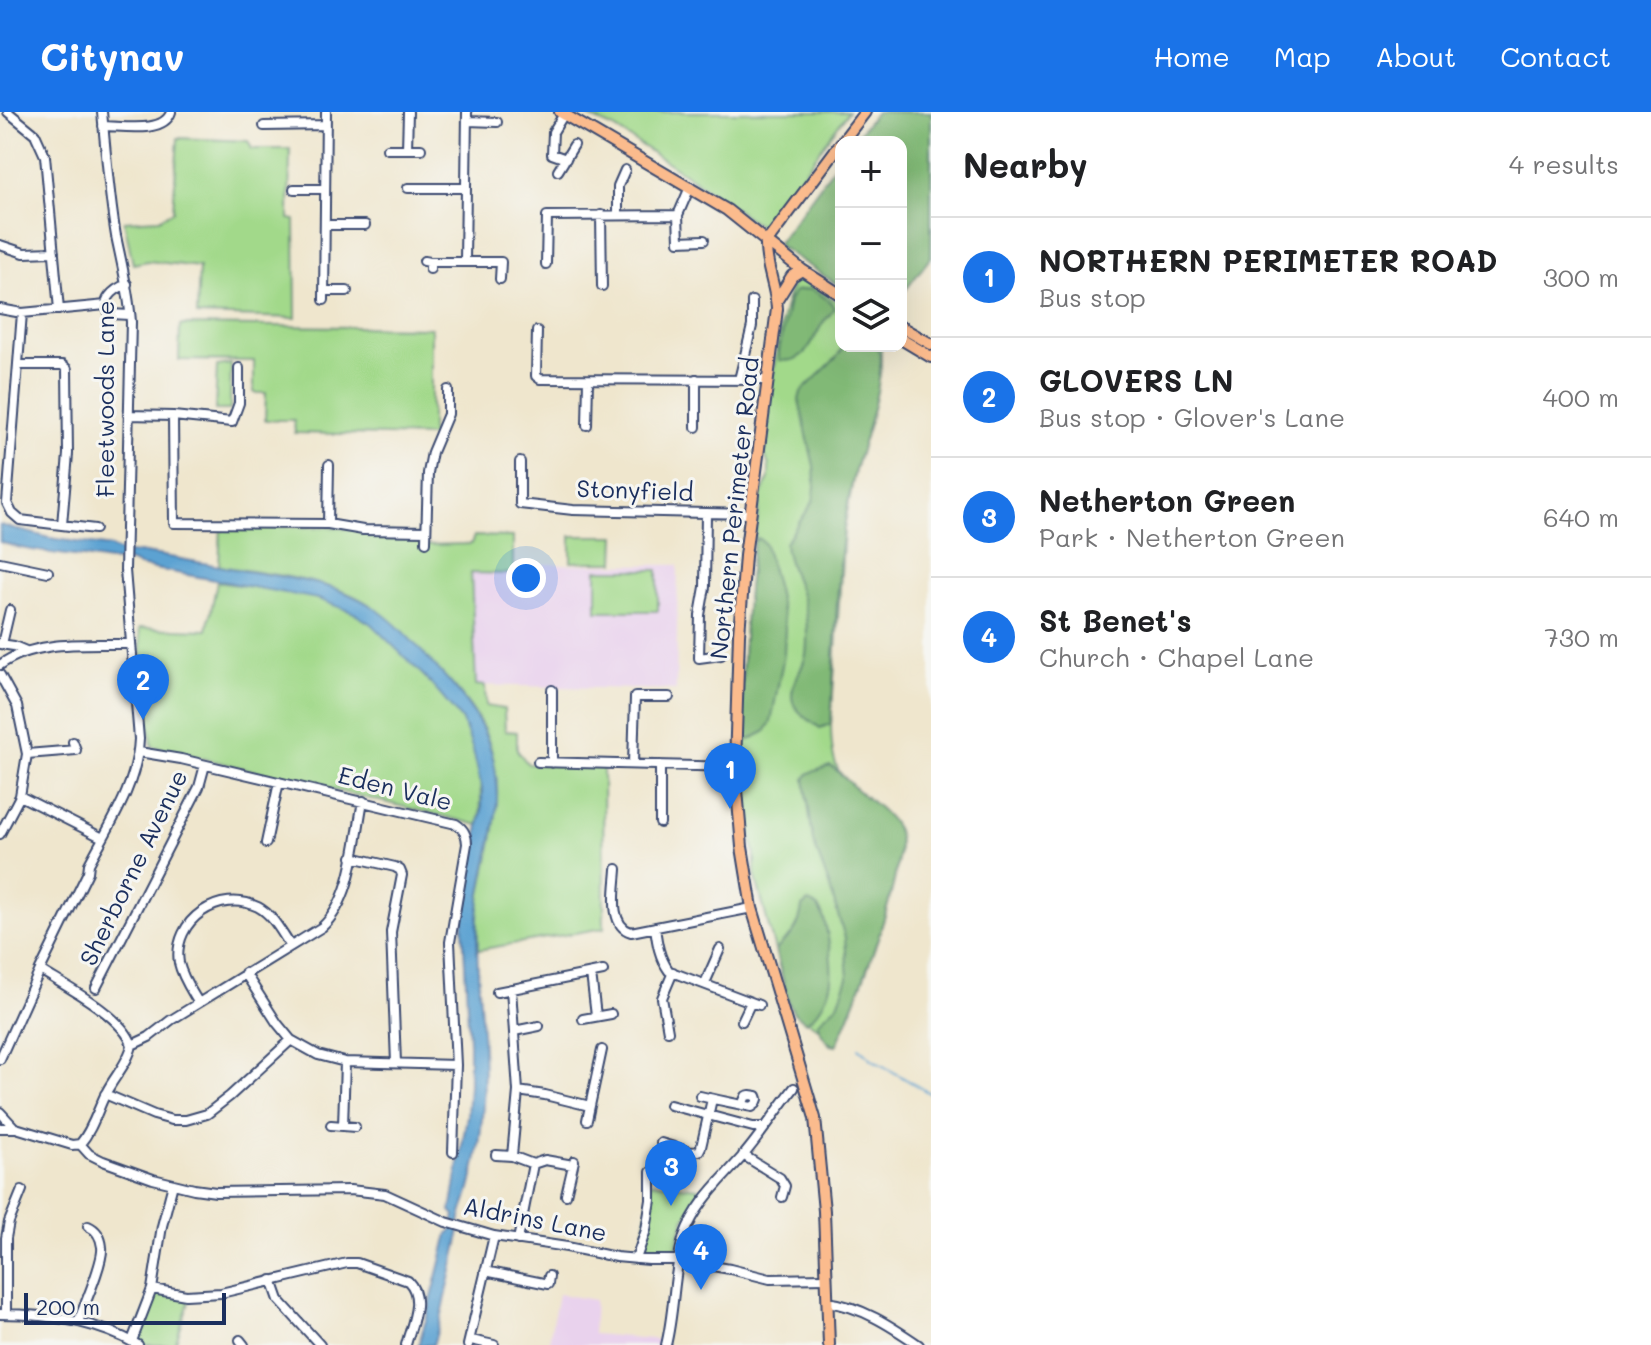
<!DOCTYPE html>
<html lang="en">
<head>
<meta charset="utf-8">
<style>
  body { margin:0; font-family:Mali,sans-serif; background:#f6f6f6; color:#202124 }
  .controls { position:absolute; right:24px; top:24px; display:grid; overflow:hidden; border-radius:16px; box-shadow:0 8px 32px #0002 }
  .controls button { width:72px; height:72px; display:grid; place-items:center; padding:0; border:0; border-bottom:2px solid #e0e0e0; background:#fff; color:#202124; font:40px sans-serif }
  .scale { position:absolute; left:24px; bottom:20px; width:202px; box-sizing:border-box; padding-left:8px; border:4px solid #1b2f5e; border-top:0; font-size:22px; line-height:28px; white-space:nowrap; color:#1b2f5e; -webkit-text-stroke:6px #f6f6f2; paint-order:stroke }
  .you { position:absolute; left:526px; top:466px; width:28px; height:28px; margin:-20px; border:6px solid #fff; border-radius:50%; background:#1a73e8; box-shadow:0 0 0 12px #1a73e833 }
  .badge { display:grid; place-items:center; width:52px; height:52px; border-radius:50%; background:#1a73e8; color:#fff; font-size:26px; font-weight:700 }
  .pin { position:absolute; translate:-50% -66px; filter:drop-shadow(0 2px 4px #0008) }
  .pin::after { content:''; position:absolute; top:42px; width:28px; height:24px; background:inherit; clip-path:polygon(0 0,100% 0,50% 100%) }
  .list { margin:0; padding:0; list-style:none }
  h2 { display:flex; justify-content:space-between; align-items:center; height:104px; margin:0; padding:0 32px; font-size:34px }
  h2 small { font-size:26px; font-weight:400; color:#757577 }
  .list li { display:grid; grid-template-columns:52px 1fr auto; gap:24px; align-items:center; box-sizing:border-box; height:120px; padding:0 32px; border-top:2px solid #e0e0e0 }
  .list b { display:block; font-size:30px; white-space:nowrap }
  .list p { margin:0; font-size:26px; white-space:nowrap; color:#757577 }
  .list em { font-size:26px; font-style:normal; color:#757577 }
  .icon { flex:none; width:44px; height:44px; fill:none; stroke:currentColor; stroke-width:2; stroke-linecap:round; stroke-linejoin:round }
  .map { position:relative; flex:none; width:931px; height:1233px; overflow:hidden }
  header { display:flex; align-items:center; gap:48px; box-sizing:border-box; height:112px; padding:0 40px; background:#1a73e8; color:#fff }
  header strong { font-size:38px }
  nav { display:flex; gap:44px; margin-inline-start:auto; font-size:28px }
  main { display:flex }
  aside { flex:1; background:#fff }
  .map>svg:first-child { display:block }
  .built { fill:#e9d2ed }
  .green { fill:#a2d98a; stroke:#5e8474; stroke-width:2 }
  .forest { fill:#81b976; stroke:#4e746a; stroke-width:2 }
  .water { fill:#5ca2d2; stroke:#3c6898; stroke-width:2 }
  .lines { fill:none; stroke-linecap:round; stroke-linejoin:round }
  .stream { stroke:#5ca2d2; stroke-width:2 }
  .minor-casing { stroke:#3b4a6f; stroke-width:12 }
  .major-casing { stroke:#3b4a6f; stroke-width:14 }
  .minor { stroke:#fff; stroke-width:8 }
  .major { stroke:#fbbb8d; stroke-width:10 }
  .labels { text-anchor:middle; stroke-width:6; stroke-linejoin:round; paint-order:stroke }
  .street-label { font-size:24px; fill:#1b2f5e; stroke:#f6f6f2 }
</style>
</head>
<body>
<header>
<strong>Citynav</strong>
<nav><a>Home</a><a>Map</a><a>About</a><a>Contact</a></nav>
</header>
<main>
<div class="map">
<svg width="931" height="1233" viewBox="0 0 931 1233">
  <rect width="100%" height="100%" fill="#f6f6f2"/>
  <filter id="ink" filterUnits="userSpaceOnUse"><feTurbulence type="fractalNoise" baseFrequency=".0125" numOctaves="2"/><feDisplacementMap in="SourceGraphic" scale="16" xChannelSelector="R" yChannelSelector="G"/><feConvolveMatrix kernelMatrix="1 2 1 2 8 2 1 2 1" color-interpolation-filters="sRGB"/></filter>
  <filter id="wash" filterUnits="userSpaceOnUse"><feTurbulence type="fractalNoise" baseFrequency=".006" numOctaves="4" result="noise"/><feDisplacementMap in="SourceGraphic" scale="32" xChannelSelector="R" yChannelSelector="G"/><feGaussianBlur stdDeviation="1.8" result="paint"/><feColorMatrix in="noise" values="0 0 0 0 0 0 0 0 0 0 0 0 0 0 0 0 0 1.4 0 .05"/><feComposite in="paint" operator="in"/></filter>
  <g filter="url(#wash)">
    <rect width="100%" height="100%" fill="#efe6cd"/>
    <path class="built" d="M522 452 678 453 676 578 476 573 471 461 521 462Z
      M558 1182 595 1188 593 1222 663 1228 662 1233H548Z"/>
    <path class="green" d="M578 0H848L763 116 687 63 614 16Z
      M178 26 248 29 252 37H290L289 107 295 108 296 206 197 203 199 155 148 149 133 152 124 109 159 107 173 99Z
      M797 167 805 169 841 192V234H881V256L874 292 855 358 844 416 831 612C831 662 839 663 875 694 882 700 891 707 896 716 912 750 853 898 836 934L830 933 818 915 794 901 789 892 755 762V742L747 704 742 626 741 572 750 457 761 383 769 366V354L765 343C769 310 776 188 797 167Z
      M180 213 431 216V324L295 321 294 308H265L266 281H254V249L179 248Z
      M231 252 230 298H215L217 254Z
      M221 415H328L418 423 425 433 471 432 474 424 513 425V462L471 461 476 573 485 574 486 594 504 597 505 619 517 620V638L528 652 603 654 604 816 478 838C478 824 477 809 479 795 485 753 498 718 497 675 496 652 491 630 480 610 467 587 448 568 430 549 404 522 380 493 345 480 305 465 261 461 219 454Z
      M571 424H616L615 450H571Z
      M597 458H658V499H597Z
      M217 470C262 477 311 480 353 500 373 509 389 528 404 543 423 563 445 583 461 607 479 635 484 680 479 713L152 634 139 516 207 518Z
      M651 1070 698 1076 700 1080 684 1108 676 1140 673 1143H641Z
      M153 1180 191 1184 175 1233H140L134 1229Z"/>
    <path class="forest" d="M876 0H931V145L901 184V30H852Z
      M841 45V175L779 134 778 131Z
      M811 177 830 189 834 196C831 204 826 205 822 212 812 230 805 253 779 248V239L789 188 795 179Z
      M843 234H876C891 254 862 332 855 358 835 439 836 528 831 612L820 616C811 609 797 601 793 590 788 573 804 557 806 542 807 536 807 529 807 523 807 513 806 501 803 491 799 471 786 452 785 431L813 390 815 374 814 354 799 288 801 280 837 245Z
      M758 426 765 432 777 477 785 515 784 543 771 610 765 620 747 629 742 626C741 560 744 495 754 430Z
      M830 654C838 657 849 671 857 678 870 689 889 701 896 717 912 751 853 897 836 934 827 932 819 920 818 910L838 892 848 866 845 826 829 773 813 729 805 667 809 661Z
      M808 790C815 792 819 795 822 802 828 816 834 859 830 873 826 888 819 902 806 910L794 901 789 892 776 840C779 832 783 831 789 825 797 818 801 805 802 795Z"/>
    <path class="water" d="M0 413 50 426 111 435C119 440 129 443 139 440 177 446 214 453 252 460 294 467 336 471 373 495 398 511 418 536 438 557 465 586 488 615 495 655 504 708 482 752 478 804 474 866 487 929 483 991 482 1017 478 1043 472 1069 468 1087 457 1109 459 1127L442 1203 433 1233H418L427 1205 448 1122 452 1118 455 1103 451 1099 467 1004 469 973V930L463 815 464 796 482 697V677L473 638 465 616 461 607 425 565 371 512 352 500 318 487 139 454C131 448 119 448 109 449 73 442 35 442 0 430Z"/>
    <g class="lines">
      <path class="stream" d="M859 936 873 948 931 982"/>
    </g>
  </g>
  <g filter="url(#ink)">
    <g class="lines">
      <defs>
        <path id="minor" d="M8 0 35 22 45 44 59 198
          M564 2 553 20 552 42 566 47
          M467 9 497 10
          M103 14C123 14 164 22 171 0
          M264 14 326 13
          M387 37H421
          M407 37 408 0
          M558 59 574 33
          M408 76H466
          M294 77H325
          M601 103 602 174
          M618 103V74L625 58
          M678 103 679 129 704 128
          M325 113H365
          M0 133 24 141 54 140
          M424 149 430 150V157
          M465 149 467 0
          M430 150H501L500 167
          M546 152 547 104 678 103 690 75
          M127 172C114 177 98 190 111 202L130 203
          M324 179H347
          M324 188 326 0
          M0 197 22 201 106 193
          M22 201 7 391 12 401 20 408 95 417
          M537 219 536 264 540 267 768 268
          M18 253H62L67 257 68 342 62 413
          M696 267V315
          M739 268 752 214V189
          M128 303 173 304 232 310 239 291V256
          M173 304 174 411 328 412 363 418 426 419
          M587 313 588 268
          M520 350V392L573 398 750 402
          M706 401 705 475 700 503 699 546 721 543
          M328 412 329 353
          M426 430 428 361 432 340 448 302V278
          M0 450 48 460
          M0 532 14 534 26 539
          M2 532 10 498
          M0 553C35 527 89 533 131 532
          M0 563 17 594 27 642 20 684 0 722
          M552 578V651
          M139 640 181 647 456 712C464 717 467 723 467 732L450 830 456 953 453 1040
          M27 642 76 638 73 630
          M538 650 735 655
          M633 652 635 585H669
          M20 684 103 726
          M660 711V653
          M266 731 279 670
          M352 745 395 755 400 758 402 763 391 820 396 951
          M617 757C616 777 608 813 631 820L752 796
          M655 815C657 831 659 845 669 859L759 893
          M40 858C65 874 123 904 132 933
          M245 861 277 911 291 928 318 943 345 950 456 953
          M591 862 596 904
          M705 871 720 837
          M96 876 199 675 205 653
          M511 877 518 979 512 1044
          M497 880 603 859
          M198 890C191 878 182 865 179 851 172 808 220 776 258 795 273 803 281 820 290 833
          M583 907 611 902
          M742 909 751 890
          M514 919 539 914
          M668 919 662 886 673 860
          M132 933 149 925 171 908 322 815C353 787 355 729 363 689
          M0 947 40 858 88 760 89 752C110 712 137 673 139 627L125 458 131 210C129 181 122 153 116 124 109 83 106 41 102 0
          M518 979 545 983 590 994
          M105 982 154 1003 172 1008H186L207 1002 230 984 291 928
          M700 984C717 988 734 991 752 995L756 992 758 987 757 984 750 983 746 984 742 993
          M670 993 753 1015H764
          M0 1000 13 1014
          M587 1008 602 938
          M331 1013 355 1015
          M343 1014 345 950
          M0 1016H16L72 1033 80 1032 89 1042 103 1049 153 1067 194 1077 216 1080 350 1078 385 1082 446 1110 494 1124 567 1135 616 1145 649 1148H678L730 1157 770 1167 826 1166
          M661 1031 691 1040 699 1039 701 1035 712 987
          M80 1032C93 1017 98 996 107 979 115 964 129 949 132 933
          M496 1043 512 1044 533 1052 545 1048 573 1053
          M743 1043 780 1066 785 1074 782 1085
          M566 1083 574 1049
          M518 1128 533 1052
          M636 1147 646 1118 651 1088V1060
          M485 1159 548 1172 549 1164
          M272 1168 279 1188 320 1233
          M152 1177 186 1183 221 1181 347 1151H357L408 1169C425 1186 411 1213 406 1233
          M827 1190C861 1194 891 1214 919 1233
          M0 1202C47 1202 97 1209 138 1233
          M6 1202V1126L9 1110 22 1078
          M78 1210C84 1194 104 1149 102 1135 101 1125 97 1118 88 1114
          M240 1228 244 1233
          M471 1228 494 1233
          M132 1229 152 1177 162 1114 173 1072
          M468 1233 494 1124
          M666 1233C675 1197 673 1159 684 1124 696 1091 720 1070 742 1045 761 1023 777 998 794 976"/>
        <path id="major" d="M560 0 727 98 802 158 841 183
          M842 30 865 0
          M766 131C765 154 776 174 777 197L745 444 739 522 735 655 742 735 752 796 815 1006 824 1099 829 1233
          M766 131 841 31
          M777 188 792 164 802 158
          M901 215 931 232
          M901 227 931 245"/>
      </defs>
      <use href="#minor" class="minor-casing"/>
      <use href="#major" class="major-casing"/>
      <use href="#minor" class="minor"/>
      <use href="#major" class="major"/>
    </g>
  </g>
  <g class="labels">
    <g class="street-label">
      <text transform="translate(106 287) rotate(-90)" y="8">Fleetwoods Lane</text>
      <text transform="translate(635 379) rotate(2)" y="8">Stonyfield</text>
      <text transform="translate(735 396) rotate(-84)" y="8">Northern Perimeter Road</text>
      <text transform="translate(395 677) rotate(14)" y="8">Eden Vale</text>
      <text transform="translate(134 756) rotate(-64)" y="8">Sherborne Avenue</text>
      <text transform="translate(535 1108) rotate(11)" y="8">Aldrins Lane</text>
    </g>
  </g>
</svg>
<div class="controls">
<button>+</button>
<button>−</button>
<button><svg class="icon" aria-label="layers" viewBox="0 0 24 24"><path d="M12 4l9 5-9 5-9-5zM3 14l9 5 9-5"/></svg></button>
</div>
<div class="scale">200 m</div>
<div class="you"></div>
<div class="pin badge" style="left:730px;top:697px">1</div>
<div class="pin badge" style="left:143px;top:608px">2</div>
<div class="pin badge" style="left:671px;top:1094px">3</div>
<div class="pin badge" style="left:701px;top:1178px">4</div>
</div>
<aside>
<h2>Nearby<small>4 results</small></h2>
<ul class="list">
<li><span class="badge">1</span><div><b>NORTHERN PERIMETER ROAD</b><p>Bus stop</p></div><em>300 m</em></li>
<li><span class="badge">2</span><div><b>GLOVERS LN</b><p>Bus stop · Glover's Lane</p></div><em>400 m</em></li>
<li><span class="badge">3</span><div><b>Netherton Green</b><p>Park · Netherton Green</p></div><em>640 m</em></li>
<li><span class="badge">4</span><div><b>St Benet's</b><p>Church · Chapel Lane</p></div><em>730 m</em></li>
</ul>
</aside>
</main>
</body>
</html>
